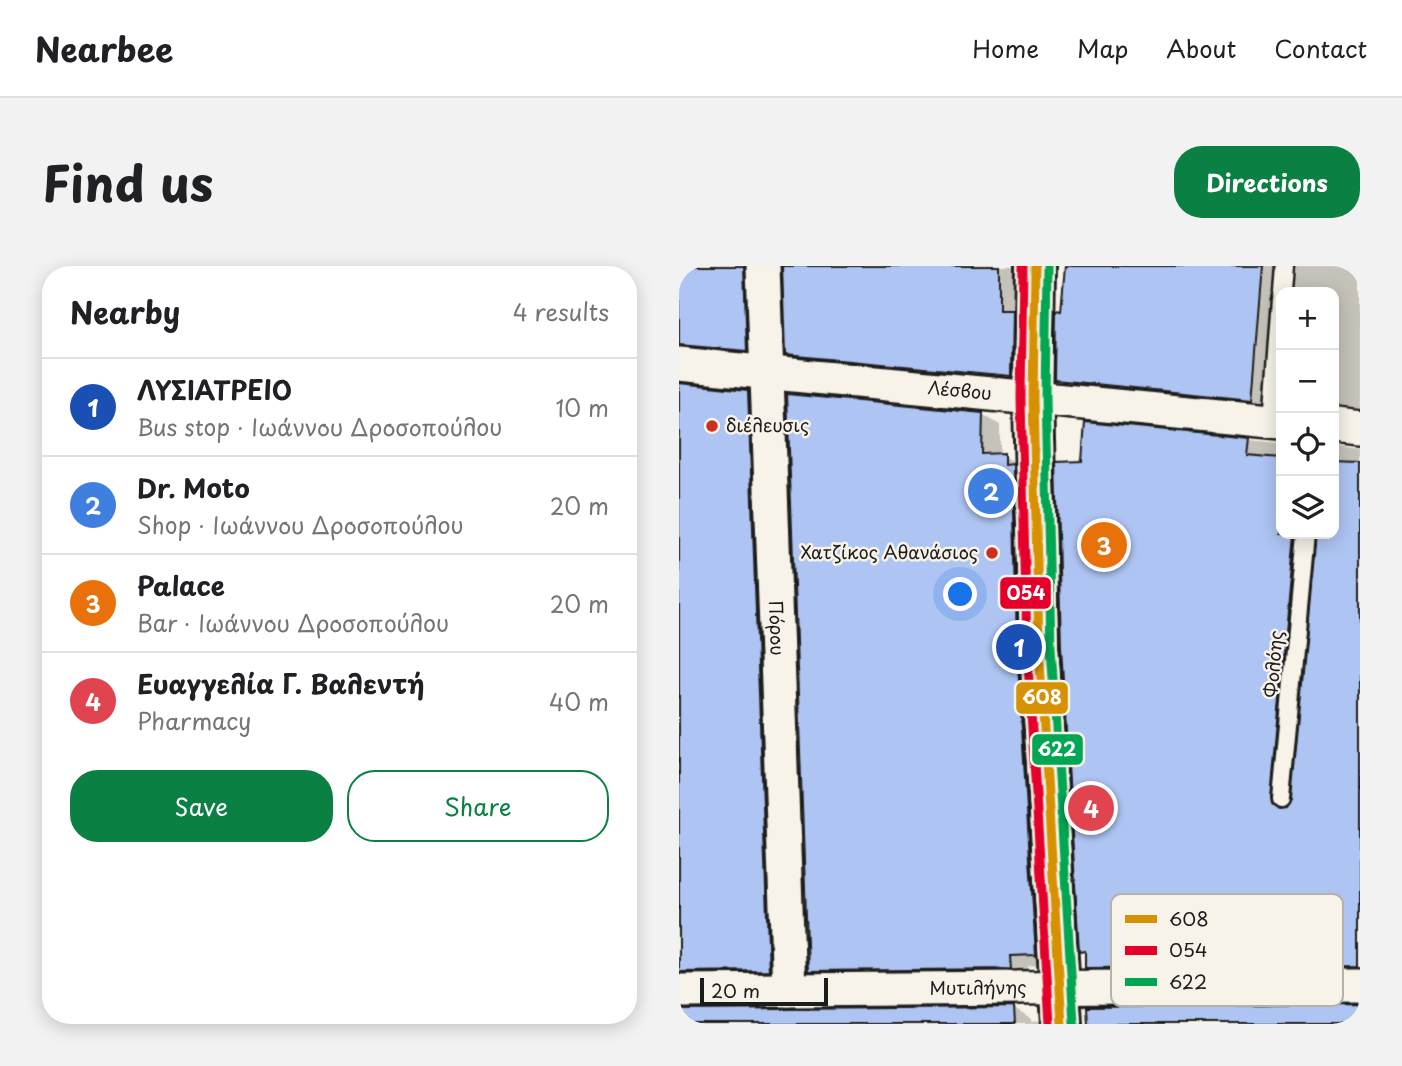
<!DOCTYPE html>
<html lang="en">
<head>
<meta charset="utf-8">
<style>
  body { margin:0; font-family:"Playpen Sans",sans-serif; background:#f2f2f2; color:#202124 }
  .controls { position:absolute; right:21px; top:21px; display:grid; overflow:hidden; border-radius:14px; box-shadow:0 4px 18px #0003 }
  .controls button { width:63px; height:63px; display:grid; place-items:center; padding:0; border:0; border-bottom:2px solid #e0e0e0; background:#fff; color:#202124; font:35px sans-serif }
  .scale { position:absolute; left:21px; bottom:18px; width:128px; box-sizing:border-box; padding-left:7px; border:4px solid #1c1c1c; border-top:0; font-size:19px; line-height:24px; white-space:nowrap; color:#1c1c1c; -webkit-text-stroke:5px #f7f3e8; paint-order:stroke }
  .you { position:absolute; left:282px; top:329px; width:24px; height:24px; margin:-18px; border:5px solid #fff; border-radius:50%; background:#1a73e8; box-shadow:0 0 0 10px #1a73e833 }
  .badge { display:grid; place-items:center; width:46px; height:46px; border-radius:50%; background:#0b8043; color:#fff; font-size:23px; font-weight:700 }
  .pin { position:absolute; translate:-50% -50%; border:4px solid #fff; box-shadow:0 2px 7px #0006 }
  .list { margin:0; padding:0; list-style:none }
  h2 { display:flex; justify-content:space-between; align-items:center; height:91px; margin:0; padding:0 28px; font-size:30px }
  h2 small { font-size:23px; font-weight:400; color:#757577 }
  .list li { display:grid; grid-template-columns:46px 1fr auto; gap:21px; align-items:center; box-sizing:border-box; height:98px; padding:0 28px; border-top:2px solid #e0e0e0 }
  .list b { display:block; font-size:26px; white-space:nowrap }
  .list p { margin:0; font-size:23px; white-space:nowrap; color:#757577 }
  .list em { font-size:23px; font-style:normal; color:#757577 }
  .actions { display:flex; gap:14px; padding:21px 28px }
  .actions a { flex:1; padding:16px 0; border:2px solid #0b8043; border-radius:28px; text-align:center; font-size:24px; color:#0b8043 }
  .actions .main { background:#0b8043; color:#fff }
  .icon { flex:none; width:38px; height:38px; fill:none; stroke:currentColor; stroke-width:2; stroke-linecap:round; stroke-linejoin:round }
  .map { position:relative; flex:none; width:681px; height:758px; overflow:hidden; border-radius:28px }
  header { display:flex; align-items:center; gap:42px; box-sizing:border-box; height:98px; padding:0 35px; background:#fff; border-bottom:2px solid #e0e0e0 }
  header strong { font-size:33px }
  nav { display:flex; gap:38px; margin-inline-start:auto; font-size:24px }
  .intro { display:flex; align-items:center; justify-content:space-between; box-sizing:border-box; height:168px; padding:0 42px }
  h1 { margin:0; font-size:49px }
  .button { padding:18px 32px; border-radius:28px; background:#0b8043; color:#fff; font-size:24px; font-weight:700 }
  main { display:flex; gap:42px; padding:0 42px }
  aside { flex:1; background:#fff; border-radius:28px; box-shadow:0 4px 18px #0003 }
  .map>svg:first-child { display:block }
  .shadow { fill:#0003; fill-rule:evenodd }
  .building { fill:#aec4f2; stroke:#1c1c1c; stroke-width:2 }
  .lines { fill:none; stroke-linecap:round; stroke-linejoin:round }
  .service-casing { stroke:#1c1c1c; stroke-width:21 }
  .minor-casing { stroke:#1c1c1c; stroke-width:38 }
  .tertiary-casing { stroke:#1c1c1c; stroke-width:44 }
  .service { stroke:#f7f3e8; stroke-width:16 }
  .minor { stroke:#f7f3e8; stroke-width:33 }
  .tertiary { stroke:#f7f3e8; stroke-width:38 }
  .bus-1-casing { stroke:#f7f3e8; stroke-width:14 }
  .bus-2-casing { stroke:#f7f3e8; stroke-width:14 }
  .bus-3-casing { stroke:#f7f3e8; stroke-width:14 }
  .bus-1 { stroke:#d69104; stroke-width:9 }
  .bus-2 { stroke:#e4002b; stroke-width:9 }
  .bus-3 { stroke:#00a651; stroke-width:9 }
  .poi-dot { fill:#c8321e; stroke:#f7f3e8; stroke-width:2.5 }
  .labels { text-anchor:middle; stroke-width:5; stroke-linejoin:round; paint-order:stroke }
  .street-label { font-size:18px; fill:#1c1c1c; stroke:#f7f3e8 }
  .poi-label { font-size:18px; fill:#1c1c1c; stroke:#f7f3e8; text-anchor:start }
  .key { fill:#f7f3e8; stroke:#b5b2ab; stroke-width:2 }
  .key-label { font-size:19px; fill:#1c1c1c }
  .line-badge { stroke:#f7f3e8; stroke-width:2.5 }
  .badge-label { font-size:19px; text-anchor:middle; font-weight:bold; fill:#fff }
</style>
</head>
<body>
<header>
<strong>Nearbee</strong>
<nav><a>Home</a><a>Map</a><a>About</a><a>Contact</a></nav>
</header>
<div class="intro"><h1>Find us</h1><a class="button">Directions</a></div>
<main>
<aside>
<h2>Nearby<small>4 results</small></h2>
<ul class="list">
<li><span class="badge" style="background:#1a4fb4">1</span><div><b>ΛΥΣΙΑΤΡΕΙΟ</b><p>Bus stop · Ιωάννου Δροσοπούλου</p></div><em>10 m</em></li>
<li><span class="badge" style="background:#3f7fe0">2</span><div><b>Dr. Moto</b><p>Shop · Ιωάννου Δροσοπούλου</p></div><em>20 m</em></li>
<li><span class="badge" style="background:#e8710a">3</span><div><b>Palace</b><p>Bar · Ιωάννου Δροσοπούλου</p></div><em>20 m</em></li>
<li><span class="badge" style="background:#e0444e">4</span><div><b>Ευαγγελία Γ. Βαλεντή</b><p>Pharmacy</p></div><em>40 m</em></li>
</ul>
<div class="actions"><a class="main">Save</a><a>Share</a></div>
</aside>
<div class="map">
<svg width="681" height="758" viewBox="0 0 681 758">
  <rect width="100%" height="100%" fill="#f7f3e8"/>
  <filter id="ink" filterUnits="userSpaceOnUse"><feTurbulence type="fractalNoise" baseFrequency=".0143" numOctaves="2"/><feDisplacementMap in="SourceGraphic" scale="14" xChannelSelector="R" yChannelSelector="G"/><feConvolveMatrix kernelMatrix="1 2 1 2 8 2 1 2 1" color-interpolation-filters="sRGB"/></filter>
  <g filter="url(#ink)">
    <path class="shadow" d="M0 0H84V94L0 99Z
      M105 0H336L337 48 349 119 125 98 108 88Z
      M388 0H681V150L655 163V26H614L616 1 602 26 601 144 395 123 378 113Z
      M0 118 69 126 86 136 106 714 0 725Z
      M303 148 321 159V189L342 199 374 698 349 700 350 712 148 714 130 704Z
      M408 158 602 177V268H655V180L681 184V709L425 711 408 701 407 688 402 684 404 197ZM639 269 611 541 608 543 633 277Z
      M335 743 352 753V756L360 755 365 758H0V746Z"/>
    <path class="building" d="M0 0H65L68 85 0 79Z
      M103 0H320V44H333L332 110 106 89Z
      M386 0H584L573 134 376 114 377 44 382 45Z
      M0 117 69 124 90 705 0 706Z
      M108 128 304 147 303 188 325 187V199L334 198 338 382 357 689 331 690 332 703 129 705Z
      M406 156 570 172 568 189 602 192V268H616L592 532 593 538 600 543 607 542 612 534 637 268H655V196L681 197V700L406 702V685L400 686 382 380 377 196 403 195Z
      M681 738V758H409L408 741Z
      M335 741 336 758H0V744Z"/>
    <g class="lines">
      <defs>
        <path id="service" d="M603 26 605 0
          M593 155 602 33
          M602 533 627 268"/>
        <g id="minor">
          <path id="s1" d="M84 0 110 724"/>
          <path id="s2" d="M0 98 602 156"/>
          <path d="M655 160 681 163"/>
          <path id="s3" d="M0 725 681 719"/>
        </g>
        <path id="tertiary" d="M356 0 354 132 360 381 383 758"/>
      </defs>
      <use href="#service" class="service-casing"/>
      <use href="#minor" class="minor-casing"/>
      <use href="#tertiary" class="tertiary-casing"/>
      <use href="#service" class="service"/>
      <use href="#minor" class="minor"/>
      <use href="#tertiary" class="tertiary"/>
      <defs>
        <path id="bus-1" d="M356 0 354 132 360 381 383 758"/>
        <path id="bus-2" d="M344 0 342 132 348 381 371 758"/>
        <path id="bus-3" d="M368 0 366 132 372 380 395 757"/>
      </defs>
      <use href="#bus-1" class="bus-1-casing"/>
      <use href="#bus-2" class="bus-2-casing"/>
      <use href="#bus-3" class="bus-3-casing"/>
      <use href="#bus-1" class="bus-1"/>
      <use href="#bus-2" class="bus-2"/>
      <use href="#bus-3" class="bus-3"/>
    </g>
  </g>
  <g class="poi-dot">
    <circle cx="33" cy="160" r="7"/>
    <circle cx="313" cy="287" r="7"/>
  </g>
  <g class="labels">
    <g class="street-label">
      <text dy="6" stroke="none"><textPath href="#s2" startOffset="282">Λέσβου</textPath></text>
      <text dy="6" stroke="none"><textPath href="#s1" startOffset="362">Πόρου</textPath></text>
      <text transform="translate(595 398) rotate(-85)" y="6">Φολόης</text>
      <text dy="6" stroke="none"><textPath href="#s3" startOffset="299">Μυτιλήνης</textPath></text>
    </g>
    <g class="poi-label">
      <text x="47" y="166">διέλευσις</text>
      <text x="299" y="293" text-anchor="end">Χατζίκος Αθανάσιος</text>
    </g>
  </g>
  <rect x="432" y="628" width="232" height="112" rx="10" class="key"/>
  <rect x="446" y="649" width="32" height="8" fill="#d69104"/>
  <rect x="446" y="680" width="32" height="9" fill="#e4002b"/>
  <rect x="446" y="712" width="32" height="8" fill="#00a651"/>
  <g class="key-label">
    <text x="490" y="660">608</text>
    <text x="490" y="691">054</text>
    <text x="490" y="723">622</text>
  </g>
  <g class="line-badge">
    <rect x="320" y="310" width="53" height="34" rx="7" fill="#e4002b"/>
    <rect x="336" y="415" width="54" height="34" rx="7" fill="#d69104"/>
    <rect x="352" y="467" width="53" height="33" rx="7" fill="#00a651"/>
  </g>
  <g class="badge-label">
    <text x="347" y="334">054</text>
    <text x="363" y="438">608</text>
    <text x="378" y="490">622</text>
  </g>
</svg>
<div class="controls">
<button>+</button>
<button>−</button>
<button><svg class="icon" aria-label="locate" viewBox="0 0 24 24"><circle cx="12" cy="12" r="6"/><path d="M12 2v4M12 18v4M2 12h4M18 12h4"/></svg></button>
<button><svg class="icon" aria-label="layers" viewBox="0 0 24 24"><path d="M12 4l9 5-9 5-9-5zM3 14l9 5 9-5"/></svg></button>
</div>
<div class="scale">20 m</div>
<div class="you"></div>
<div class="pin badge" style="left:340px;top:381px;background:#1a4fb4">1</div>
<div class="pin badge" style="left:312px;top:225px;background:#3f7fe0">2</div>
<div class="pin badge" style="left:425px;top:279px;background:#e8710a">3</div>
<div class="pin badge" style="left:412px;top:542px;background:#e0444e">4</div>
</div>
</main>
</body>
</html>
